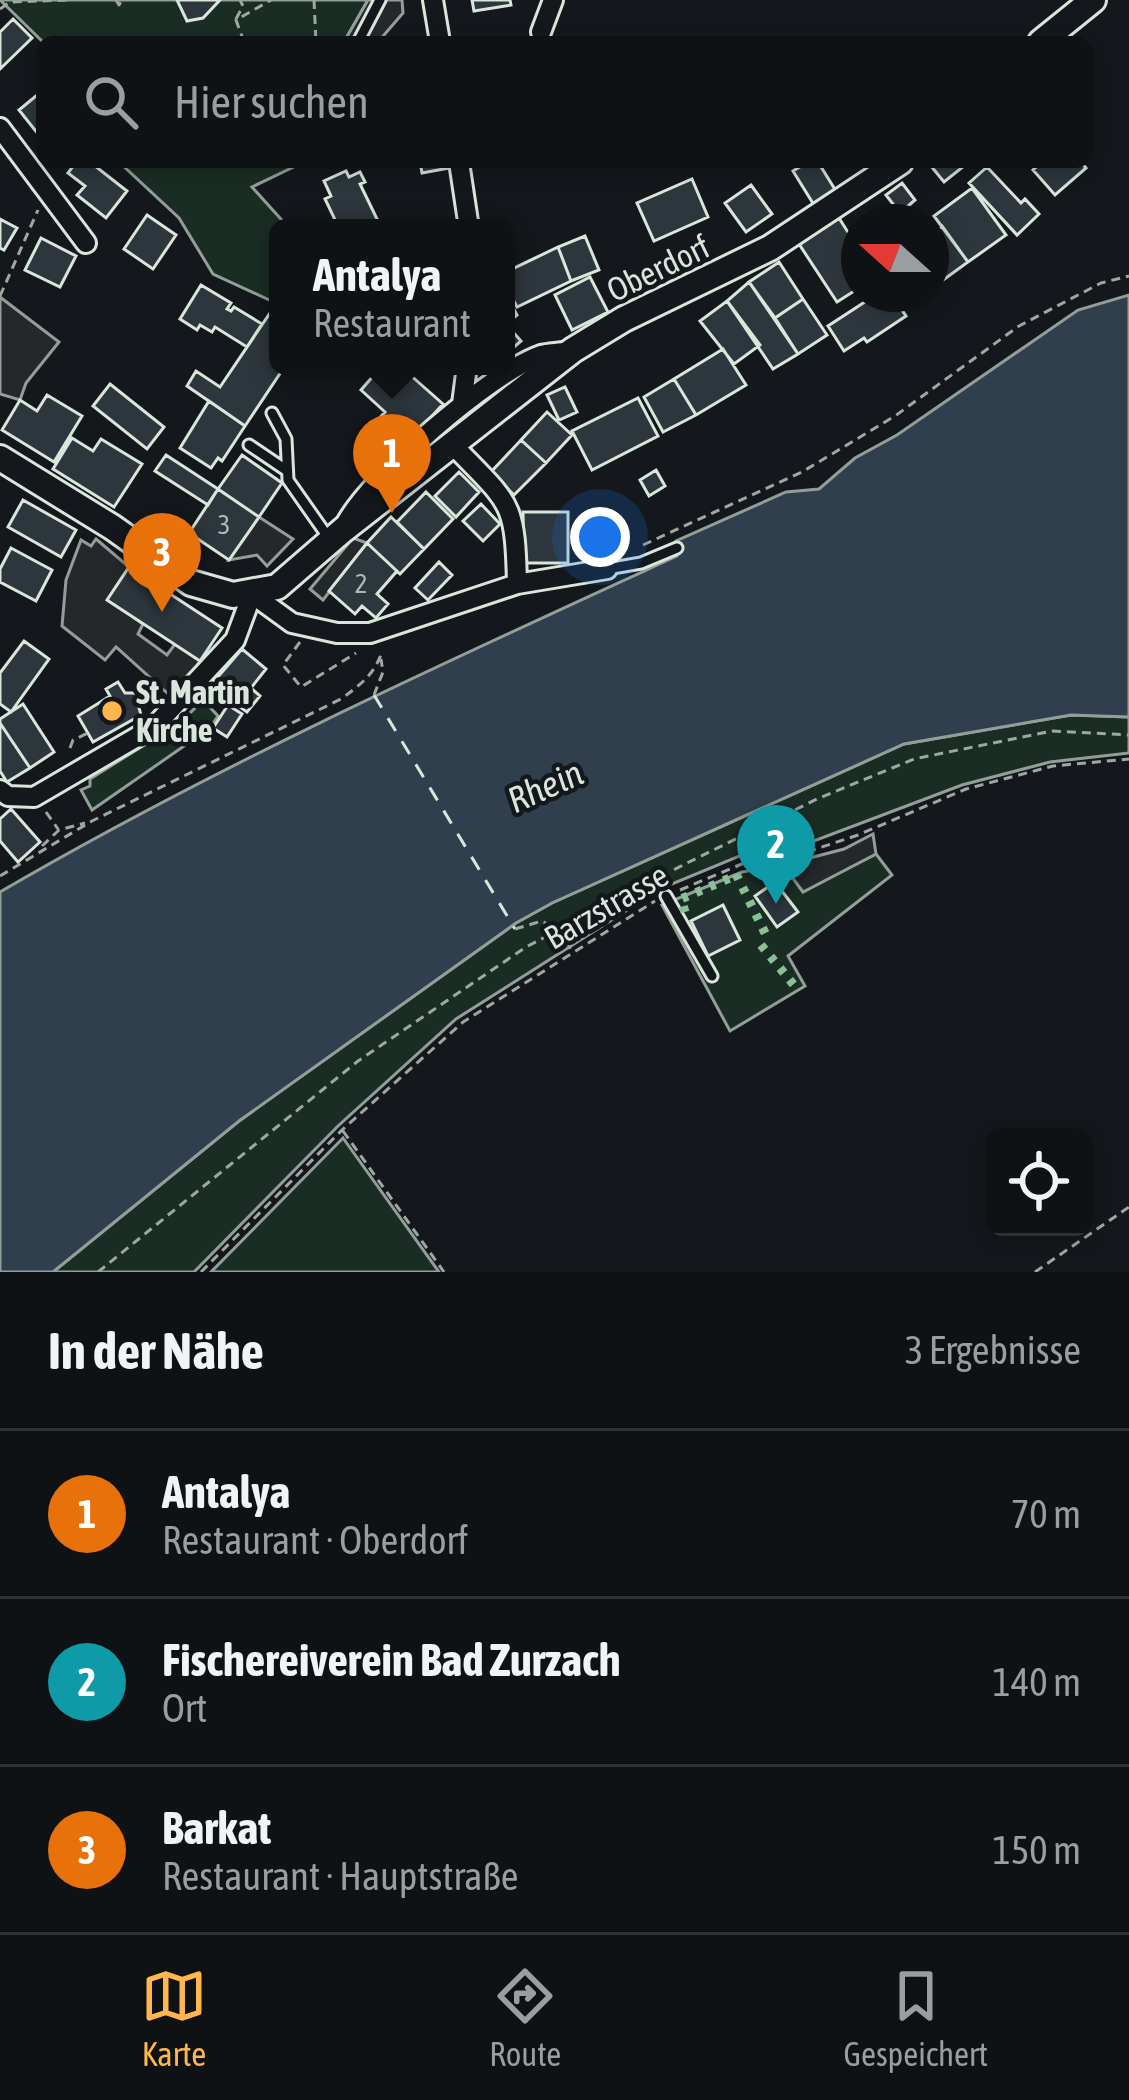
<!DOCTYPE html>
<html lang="de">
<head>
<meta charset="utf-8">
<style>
  body { margin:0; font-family:"Asap Condensed",sans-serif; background:#1d2022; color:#f1f3f6 }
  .controls { position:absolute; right:36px; bottom:36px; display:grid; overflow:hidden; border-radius:18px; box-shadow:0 6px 18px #0003 }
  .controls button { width:108px; height:108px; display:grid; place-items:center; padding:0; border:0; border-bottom:3px solid #2f3234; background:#0f1215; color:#f1f3f6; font:60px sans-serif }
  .compass { position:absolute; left:841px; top:204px; width:108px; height:108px; border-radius:50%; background:#0f1215; box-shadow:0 6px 18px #0003; rotate:291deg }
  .you { position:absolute; left:600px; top:537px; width:42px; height:42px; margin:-30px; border:9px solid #fff; border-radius:50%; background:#1a73e8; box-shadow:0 0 0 18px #1a73e833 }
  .badge { display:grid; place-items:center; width:78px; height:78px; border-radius:50%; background:#ffb74d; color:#fff; font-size:39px; font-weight:700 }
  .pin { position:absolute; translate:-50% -99px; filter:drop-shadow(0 3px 6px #0008) }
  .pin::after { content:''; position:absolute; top:63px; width:42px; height:36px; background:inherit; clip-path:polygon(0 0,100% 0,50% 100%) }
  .popup { position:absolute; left:269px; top:219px; width:246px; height:156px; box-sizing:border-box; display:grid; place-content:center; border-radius:18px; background:#0f1215; filter:drop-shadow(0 3px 9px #0005); font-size:39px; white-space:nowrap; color:#9b9ea0 }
  .popup b { font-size:45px; color:#f1f3f6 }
  .popup::after { content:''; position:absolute; left:50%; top:100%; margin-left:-24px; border:24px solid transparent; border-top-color:#0f1215 }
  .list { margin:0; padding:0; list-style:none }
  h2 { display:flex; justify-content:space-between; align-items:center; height:156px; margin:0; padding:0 48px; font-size:51px }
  h2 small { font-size:39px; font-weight:400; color:#9b9ea0 }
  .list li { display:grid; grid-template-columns:78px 1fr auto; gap:36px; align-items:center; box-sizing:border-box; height:168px; padding:0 48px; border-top:3px solid #2f3234 }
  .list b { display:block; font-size:45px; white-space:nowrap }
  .list p { margin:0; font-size:39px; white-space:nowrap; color:#9b9ea0 }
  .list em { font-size:39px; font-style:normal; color:#9b9ea0 }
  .icon { flex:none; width:66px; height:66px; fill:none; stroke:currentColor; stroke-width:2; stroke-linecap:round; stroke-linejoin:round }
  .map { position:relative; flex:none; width:1129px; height:1272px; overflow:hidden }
  .search { position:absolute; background:#0f1215; box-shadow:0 6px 18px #0003; left:36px; right:36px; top:36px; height:132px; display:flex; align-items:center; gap:30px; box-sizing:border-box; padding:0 42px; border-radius:18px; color:#9b9ea0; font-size:45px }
  .sheet { height:660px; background:#0f1215 }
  nav { display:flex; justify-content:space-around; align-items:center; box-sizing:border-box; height:168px; border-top:3px solid #2f3234; background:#0f1215; font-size:33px; color:#9b9ea0 }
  nav a { display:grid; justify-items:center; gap:6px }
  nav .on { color:#ffb74d }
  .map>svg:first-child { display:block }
  .green { fill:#1a2d24; stroke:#939e99; stroke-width:3 }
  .parking { fill:#24282b; stroke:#939e99; stroke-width:3 }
  .water { fill:#2f3f4d; stroke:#939e99; stroke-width:3 }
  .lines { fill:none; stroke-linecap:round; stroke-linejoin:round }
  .ferry { stroke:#d8e6dc; stroke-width:3; stroke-dasharray:15 12; stroke-linecap:butt }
  .building { fill:#2c363c; stroke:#d8e6dc; stroke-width:3 }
  .lane-casing { stroke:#d8e6dc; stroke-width:15 }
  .street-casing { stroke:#d8e6dc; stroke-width:24 }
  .secondary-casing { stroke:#d8e6dc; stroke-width:30 }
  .path { stroke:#9da8a2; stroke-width:3; stroke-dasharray:9 6; stroke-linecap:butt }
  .lane { stroke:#14181c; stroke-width:9 }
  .street { stroke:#14181c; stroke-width:18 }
  .secondary { stroke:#14181c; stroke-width:24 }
  .hedge { stroke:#8ac095; stroke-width:9; stroke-dasharray:6 9; stroke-linecap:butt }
  .poi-dot { fill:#ffb74d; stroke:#14181c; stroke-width:4.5 }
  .labels { text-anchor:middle; stroke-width:9; stroke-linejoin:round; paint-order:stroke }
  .number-label { font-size:27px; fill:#adbab4 }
  .street-label { font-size:33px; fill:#d8e6dc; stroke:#14181c }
  .poi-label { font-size:33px; font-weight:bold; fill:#d8e6dc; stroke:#14181c; text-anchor:start }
  .water-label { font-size:36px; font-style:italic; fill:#d8e6dc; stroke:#14181c }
</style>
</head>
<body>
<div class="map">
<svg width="1129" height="1272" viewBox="0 0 1129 1272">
  <rect width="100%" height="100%" fill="#14181c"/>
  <path class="green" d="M0 0H368L344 42H43Z
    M119 162H304L252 187 289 228H278V304L213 274 179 218Z
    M203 700 218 716 210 728 92 810 81 790 90 786V779L181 722Z
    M1071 715 1129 717V753L1050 762 962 785 798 847 766 845 662 888 456 1019 338 1126 194 1272H53L239 1121 516 923 552 903 904 744Z
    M876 854 892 875 788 956 805 986 730 1031 662 905 742 872 783 865 803 891Z
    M343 1138 439 1272H211Z"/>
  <path class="parking" d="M368 0H402L403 13 378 42H344Z
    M0 297 59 342 26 383 20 400 0 394Z
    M259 517 293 539 267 566 257 555 229 560Z
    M353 538 367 543 323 600 310 589Z
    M96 539 129 567 108 599 143 624 138 634 167 655 175 644 200 661 175 700 116 647 105 660 62 626 66 580 81 540 91 546Z
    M873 834 876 854 803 892 783 865 844 849Z"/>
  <path class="water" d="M1129 295V717L1071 715 904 744 552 903 516 923 239 1121 53 1272H0V892C218 765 448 661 677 556L676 541 786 492 819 489 855 458 897 435 1078 310Z"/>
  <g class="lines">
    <path class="ferry" d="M374 695 515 929"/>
  </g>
  <path class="building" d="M177 0H220L203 18 187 21Z
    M472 0H510L511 5 474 11Z
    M13 19 32 38 0 69V32Z
    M42 91V139L19 110Z
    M76 162H90L127 191 106 218 77 195 85 186 68 173Z
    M420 162H448L449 168 422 173Z
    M808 162H818L836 191 814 205 793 171Z
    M937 162H969L944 182 931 166Z
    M1042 162H1081L1086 168 1055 195 1033 170Z
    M987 167 1021 203 1025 199 1039 214 1017 235 969 183Z
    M346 171 349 177 360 172 365 182 360 184 379 223 369 228H339L325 199 331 196 324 181Z
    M692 179 708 217 654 241 637 203Z
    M902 183 915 200 900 213 886 195Z
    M751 185 772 214 746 232 725 203Z
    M972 188 1006 235 968 262 934 216Z
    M147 215 176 235 153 269 124 249Z
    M839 218 856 245 859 243V288L837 302 799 244Z
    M0 219 17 228 4 250 0 248Z
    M942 226 968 262 932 288 931 234Z
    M585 236 599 270 571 281 558 247Z
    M41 238 76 256 60 287 25 270Z
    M558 247 571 281 517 307 506 286V272Z
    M779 262 803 299 775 318 749 282Z
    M590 277 608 312 572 330 555 295Z
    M749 282 798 354 773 369 727 301Z
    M201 285 231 303 227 309 231 311 234 307 262 324 247 347 215 327 212 332 200 325 197 330 180 319Z
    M877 294H891L906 316 867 342 864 338 844 351 828 326Z
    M508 298 517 315 506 324 521 341 506 354V300Z
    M803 299 827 335 798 354 775 318Z
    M727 301 760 345 734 364 700 321Z
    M270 313 278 318V366H285L245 426 187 386 196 371 220 387Z
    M723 349 746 385 696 415 674 379Z
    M382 366H400L443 404 393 459 365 434 385 412 361 390Z
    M674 379 696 415 663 432 644 397Z
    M110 384 164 427 147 449 93 406Z
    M565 387 577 412 559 420 547 395Z
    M47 395 82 416 54 462 2 430 20 400 37 411Z
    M638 398 658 436 592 470 572 431Z
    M209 401 245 426 222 461 218 458 211 468 180 448Z
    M547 412 572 435 546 463 521 440Z
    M72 438 93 451 101 439 142 464 114 507 53 469Z
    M521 440 546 463 514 495 491 472Z
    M166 455 218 489 208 505 155 471Z
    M242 455 282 483 259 517 218 489Z
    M656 470 665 486 649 496 640 480Z
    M459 472 479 492 456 517 435 496Z
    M218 489 259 517 229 560 189 533Z
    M426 492 453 519 424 549 397 522Z
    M23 500 76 530 61 557 8 527Z
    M481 504 500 524 483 541 463 521Z
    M523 512H568V563H524Z
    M391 517 424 549 400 574 367 543Z
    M367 543 397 571 377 594 388 604 376 618 362 606 355 614 329 591Z
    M11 548 52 570 36 601 0 582V569Z
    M439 562 452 575 428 600 415 588Z
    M129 567 222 628 200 661 107 600Z
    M24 641 49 659 11 712 0 704V673Z
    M242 649 266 669 251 688 260 696 247 712 210 686Z
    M118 682 125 693H135L141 715 93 742 78 716 110 696 106 689Z
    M23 704 54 752 30 768 0 723V719Z
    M228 705 242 714 227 737 213 728Z
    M0 723 30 768 7 782 0 771Z
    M11 809 40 842 18 862 0 841V819Z
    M775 882 798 912 777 927 755 896Z
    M723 905 740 940 708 956 691 921Z"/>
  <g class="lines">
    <defs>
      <path id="lane" d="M358 42 380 0
        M272 413 286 439 288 480 328 537
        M249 445 286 470
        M607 569 641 563 677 548
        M666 896 712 976"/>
      <path id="street" d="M433 0 440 42
        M541 32 553 0
        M0 128 86 243
        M459 162 469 228
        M462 404 467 366
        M452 444C510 505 515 498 517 584
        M345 525C369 478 490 373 541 355 549 353 560 353 569 351
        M0 790 8 796 34 797 154 727 235 640 252 594 292 623 337 633H370L517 584 607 569"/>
      <path id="secondary" d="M1041 42 1093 0
        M0 458 112 527 191 583 233 595 277 587 343 530 573 350 624 319 770 248 900 162"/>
    </defs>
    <use href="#lane" class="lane-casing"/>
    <use href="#street" class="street-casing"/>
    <use href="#secondary" class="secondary-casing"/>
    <path class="path" d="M116 0 119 5 122 0
      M314 0 316 42
      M0 9 10 2 69 0
      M236 19 243 6 240 0
      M244 42 236 20 271 0
      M426 228 449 222
      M0 296 38 210
      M643 545 802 472 895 416 1019 326 1101 283 1129 276
      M300 642 283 665 301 687 356 653
      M374 695 383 672 381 659
      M70 748 73 740 88 733
      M46 812 58 829
      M42 846 59 830 85 823
      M0 876 92 821 341 699C360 685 374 675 382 652
      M680 890 768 853 801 854 858 835 966 789 1053 766 1129 759
      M515 929 542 921 559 931 571 949
      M343 1131 444 1272
      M98 1272 358 1061 526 947 687 863 817 799 914 759 1052 731 1129 735
      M201 1272 342 1130 463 1022 655 901
      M1035 1272 1129 1207"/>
    <use href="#lane" class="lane"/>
    <use href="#street" class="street"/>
    <use href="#secondary" class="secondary"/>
    <path class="hedge" d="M736 874 769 941
      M685 912 681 899 737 875
      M761 945 798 990"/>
  </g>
  <circle class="poi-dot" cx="112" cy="711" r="12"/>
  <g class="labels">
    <g class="number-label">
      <text x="224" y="534">3</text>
      <text x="361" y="593">2</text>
    </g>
    <g class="street-label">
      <text transform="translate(658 268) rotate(-26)" y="12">Oberdorf</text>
      <text transform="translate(606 906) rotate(-30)" y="12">Barzstrasse</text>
    </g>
    <g class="poi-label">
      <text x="136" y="704">St. Martin<tspan x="136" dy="38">Kirche</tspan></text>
    </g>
    <g class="water-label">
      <text transform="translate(545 786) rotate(-24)" y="13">Rhein</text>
    </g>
  </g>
</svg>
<div class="controls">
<button><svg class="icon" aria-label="locate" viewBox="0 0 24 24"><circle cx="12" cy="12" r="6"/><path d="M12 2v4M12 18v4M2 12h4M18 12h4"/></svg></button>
</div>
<svg class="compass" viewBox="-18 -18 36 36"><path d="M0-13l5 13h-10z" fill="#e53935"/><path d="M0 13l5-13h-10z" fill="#9b9ea0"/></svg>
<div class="you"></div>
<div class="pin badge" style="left:392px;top:513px;background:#e8710a">1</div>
<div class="popup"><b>Antalya</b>Restaurant</div>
<div class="pin badge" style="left:776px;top:904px;background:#0f9aa8">2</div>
<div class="pin badge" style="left:162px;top:612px;background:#e8710a">3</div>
<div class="search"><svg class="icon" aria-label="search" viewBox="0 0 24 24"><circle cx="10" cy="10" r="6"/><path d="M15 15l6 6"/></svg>Hier suchen</div>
</div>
<section class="sheet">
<h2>In der Nähe<small>3 Ergebnisse</small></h2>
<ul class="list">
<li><span class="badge" style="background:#e8710a">1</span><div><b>Antalya</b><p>Restaurant · Oberdorf</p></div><em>70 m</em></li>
<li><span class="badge" style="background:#0f9aa8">2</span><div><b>Fischereiverein Bad Zurzach</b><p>Ort</p></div><em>140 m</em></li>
<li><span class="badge" style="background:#e8710a">3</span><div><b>Barkat</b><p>Restaurant · Hauptstraße</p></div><em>150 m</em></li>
</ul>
</section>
<nav>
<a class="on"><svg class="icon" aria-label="map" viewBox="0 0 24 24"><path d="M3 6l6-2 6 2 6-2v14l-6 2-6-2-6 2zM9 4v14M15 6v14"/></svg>Karte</a>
<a><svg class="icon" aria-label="directions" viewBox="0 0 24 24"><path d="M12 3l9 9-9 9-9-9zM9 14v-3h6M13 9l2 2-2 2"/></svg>Route</a>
<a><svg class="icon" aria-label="saved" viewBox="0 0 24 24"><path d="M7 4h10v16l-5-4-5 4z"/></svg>Gespeichert</a>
</nav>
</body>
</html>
